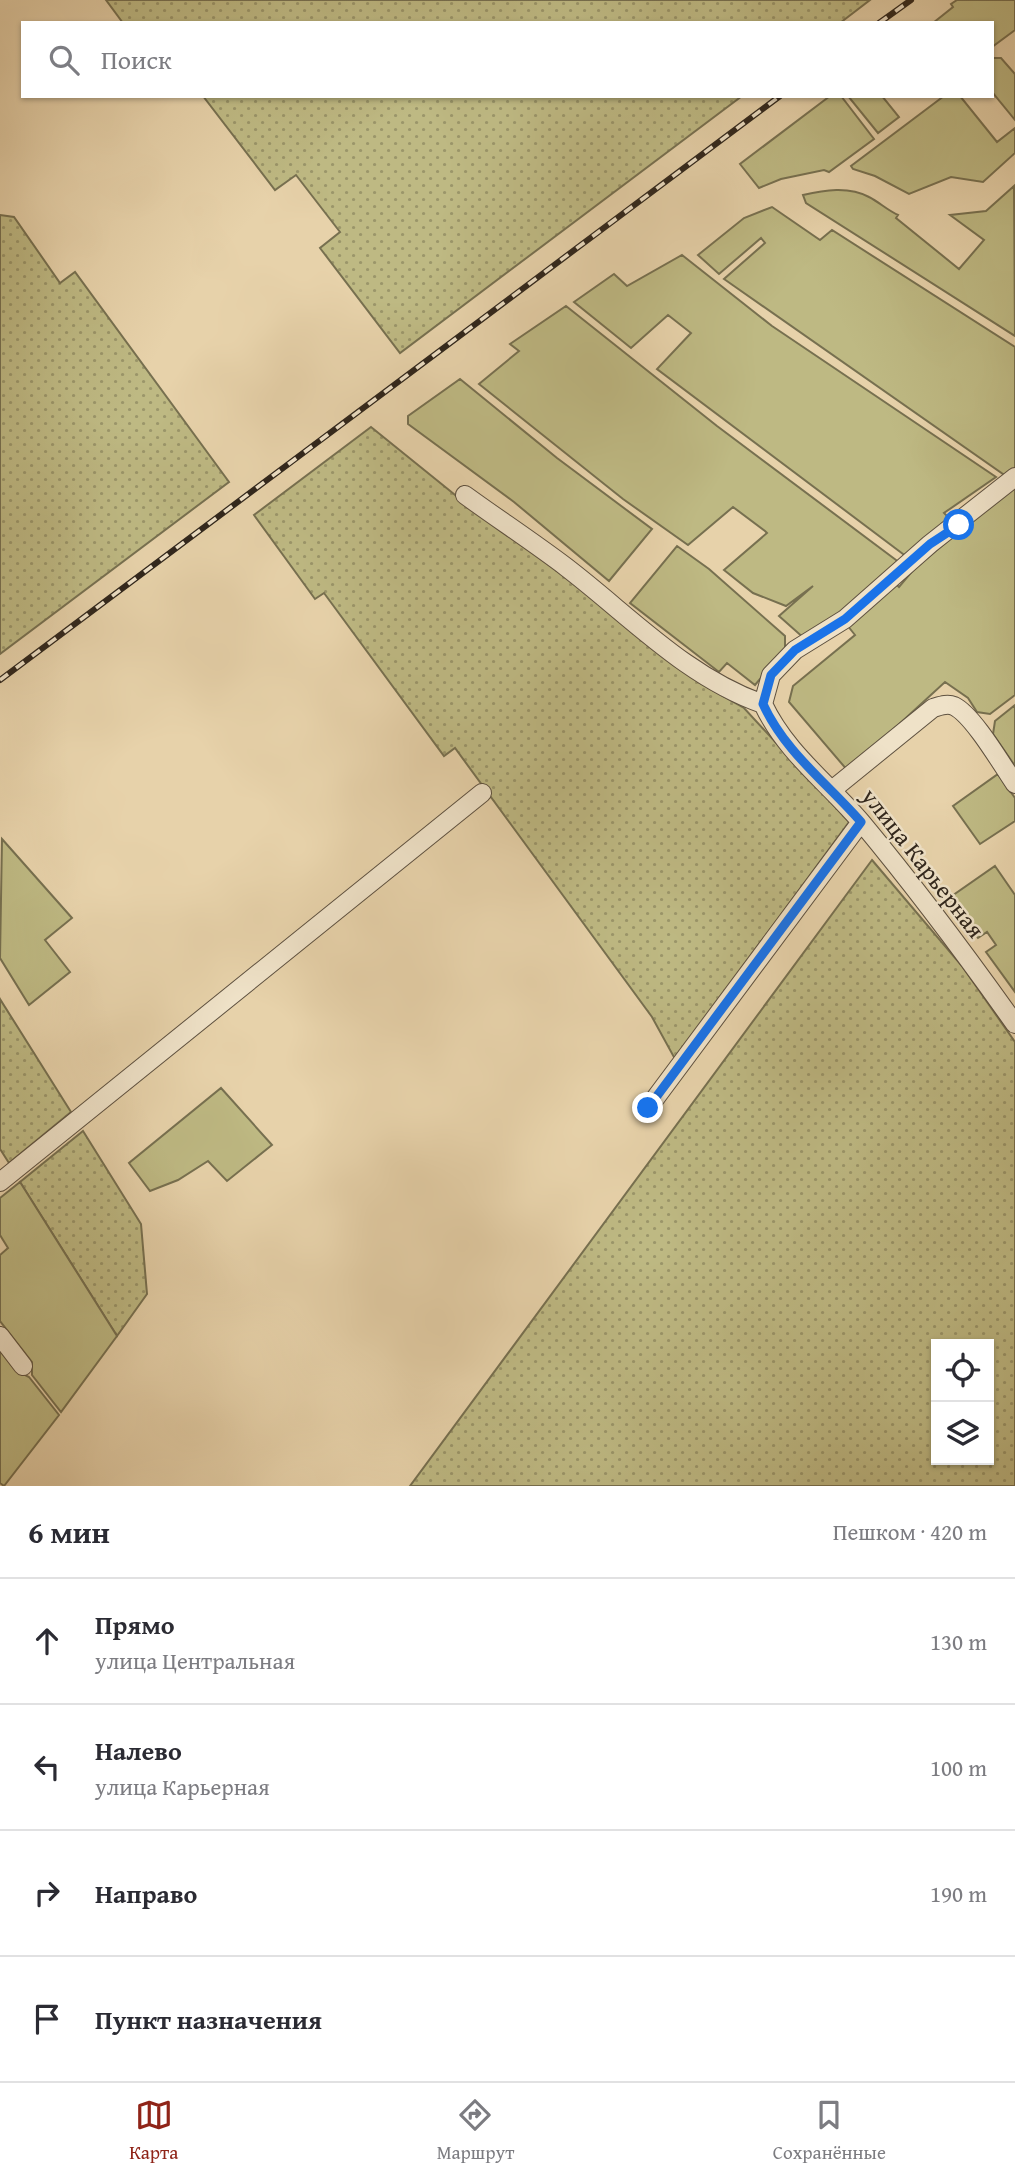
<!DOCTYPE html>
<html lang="ru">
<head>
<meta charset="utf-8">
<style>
  body { margin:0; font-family:"Gentium Book Plus",serif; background:#f2f2f3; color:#2b2b33 }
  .controls { position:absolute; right:21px; bottom:21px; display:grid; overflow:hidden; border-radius:0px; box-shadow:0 2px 5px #0004 }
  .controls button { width:63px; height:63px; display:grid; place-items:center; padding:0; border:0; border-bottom:2px solid #e1e1e2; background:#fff; color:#2b2b33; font:35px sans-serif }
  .stop { position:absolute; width:21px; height:21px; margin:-16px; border:5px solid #1a73e8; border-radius:50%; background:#fff }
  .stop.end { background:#1a73e8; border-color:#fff; box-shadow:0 2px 7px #0008 }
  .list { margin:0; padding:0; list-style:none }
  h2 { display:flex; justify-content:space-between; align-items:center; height:91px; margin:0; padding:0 28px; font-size:30px }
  h2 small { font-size:23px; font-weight:400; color:#7c7c81 }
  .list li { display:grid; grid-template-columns:46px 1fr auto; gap:21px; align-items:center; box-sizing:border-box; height:126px; padding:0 28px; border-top:2px solid #e1e1e2 }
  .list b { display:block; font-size:26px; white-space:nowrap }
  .list p { margin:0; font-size:23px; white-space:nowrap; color:#7c7c81 }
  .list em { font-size:23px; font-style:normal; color:#7c7c81 }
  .icon { flex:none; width:38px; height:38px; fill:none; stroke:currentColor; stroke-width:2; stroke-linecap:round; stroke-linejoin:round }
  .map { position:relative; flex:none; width:1015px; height:1486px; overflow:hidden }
  .search { position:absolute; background:#fff; box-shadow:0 2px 5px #0004; left:21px; right:21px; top:21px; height:77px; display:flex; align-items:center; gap:18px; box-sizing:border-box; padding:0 24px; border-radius:0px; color:#7c7c81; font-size:26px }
  .sheet { height:595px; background:#fff }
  nav { display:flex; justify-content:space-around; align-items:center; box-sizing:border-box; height:98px; border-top:2px solid #e1e1e2; background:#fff; font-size:19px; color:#7c7c81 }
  nav a { display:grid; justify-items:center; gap:4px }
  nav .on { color:#8f2418 }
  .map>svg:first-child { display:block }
  .grass { fill:url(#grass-dots); stroke:#777050; stroke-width:2; fill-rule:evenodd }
  .green { fill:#beb983; stroke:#777050; stroke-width:2 }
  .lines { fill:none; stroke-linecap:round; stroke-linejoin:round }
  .minor-casing { stroke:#5e5140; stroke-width:20 }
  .minor { stroke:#efe2c8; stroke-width:18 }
  .rail-casing { stroke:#30261c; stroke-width:6 }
  .rail { stroke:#efe2c8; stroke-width:3.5; stroke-dasharray:10; stroke-linecap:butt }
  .route { stroke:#1a73e8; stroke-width:9 }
  .labels { text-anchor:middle; stroke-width:5; stroke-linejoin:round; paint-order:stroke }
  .street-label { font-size:24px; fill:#30261c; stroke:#efe2c8 }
</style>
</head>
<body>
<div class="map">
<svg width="1015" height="1486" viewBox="0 0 1015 1486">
  <defs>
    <pattern id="grass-dots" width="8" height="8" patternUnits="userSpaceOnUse" patternTransform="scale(1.75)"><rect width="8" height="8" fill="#beb983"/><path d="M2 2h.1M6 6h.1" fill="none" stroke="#9b966a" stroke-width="1.8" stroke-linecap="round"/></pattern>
  </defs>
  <rect width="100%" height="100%" fill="#e7d2aa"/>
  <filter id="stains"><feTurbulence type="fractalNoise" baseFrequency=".00286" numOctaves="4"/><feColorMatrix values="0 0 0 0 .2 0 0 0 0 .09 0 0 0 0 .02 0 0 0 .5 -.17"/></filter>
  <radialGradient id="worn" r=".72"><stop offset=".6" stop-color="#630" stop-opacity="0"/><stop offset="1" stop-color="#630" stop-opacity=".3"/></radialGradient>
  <path class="grass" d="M106 0H870L840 23H123Z
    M203 96H742L400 353 320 248 340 232 296 175 275 190Z
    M0 215 14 217 60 283 75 272 229 482 0 654Z
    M371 427 470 507 560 569 698 682 744 708 849 822 675 1059 652 1017 455 748 444 756 324 593 315 599 254 515Z
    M872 860 962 966 1015 1042V1486H410ZM936 1344H989V1460H936Z
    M0 999 71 1112 9 1163 0 1149Z
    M83 1131 141 1224 147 1294 117 1336 20 1182Z"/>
  <path class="green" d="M957 0H1015V30L992 47V23H933L953 7 951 4Z
    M992 58H1001L1015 74V120L992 92Z
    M830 96H841L874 139 829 172 824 170 781 179 759 188 740 164Z
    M848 96H882L899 117 878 133Z
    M944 96H960L997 142 1015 128V153L983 182 951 177 909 194 875 176 853 169 851 166Z
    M1014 186 1015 336 806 203 803 195C824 190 849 186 869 197 879 202 887 210 898 215L896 218 959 269 984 240 950 215 986 211Z
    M772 207 820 240 832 230 1015 347V470L1009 475 1003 474 724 279 765 243 761 238 719 274 698 255 744 218Z
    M682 255 772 326 996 477 944 513 952 521 907 557 657 369 691 333 668 315 631 348 574 302 614 274 627 286Z
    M566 306 717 426 900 563 806 640 779 616 813 586 786 606 753 593 724 570 767 533 765 531 733 507 688 545 623 499 479 384 519 351 510 344Z
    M460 379 557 458 652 529 609 581 514 502 408 424V416Z
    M1015 485V695L990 714 977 712 968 698 945 682 848 771 789 702 793 686 855 635 847 625 896 584 899 587 914 569Z
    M677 546 709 569 785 636V649L755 685 727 663 719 672 630 603Z
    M1015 705V766L993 734 995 721Z
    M998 774 1015 798V821L980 844 953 806Z
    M2 839 72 918 45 940 70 972 29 1005 0 958Z
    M995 866 1015 895V992L986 952 996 945 987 932 978 938 949 898Z
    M221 1088 272 1145 227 1181 208 1161 178 1180 150 1191 129 1163Z
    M20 1182 117 1336 61 1412 32 1375V1362L0 1321V1255L8 1248 0 1235V1198Z
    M0 1347 19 1372 29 1377 59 1415 4 1486 0 1483Z"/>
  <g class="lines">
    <defs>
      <path id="minor" d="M465 495C498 519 533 542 566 567 630 616 686 677 763 704
        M763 704C786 753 828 783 862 823 916 888 966 955 1015 1024
        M763 704 771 675 795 650 845 619 930 544 1015 477
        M832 790 933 708C940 706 947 703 954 706 973 715 1002 765 1015 784
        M648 1108 861 822
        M0 1182 482 793
        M0 1336 23 1366"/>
    </defs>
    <use href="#minor" class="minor-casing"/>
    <use href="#minor" class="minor"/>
    <defs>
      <path id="rail" d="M879 23 911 0
        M0 680 780 96"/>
    </defs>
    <use href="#rail" class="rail-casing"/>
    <use href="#rail" class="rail"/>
  </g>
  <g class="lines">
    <path class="route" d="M648 1108 861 822C827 783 785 752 763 704L771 675 795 650 845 619 930 544 959 525"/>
  </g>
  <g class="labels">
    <g class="street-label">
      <text transform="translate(923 863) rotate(52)" y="8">улица Карьерная</text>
    </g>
  </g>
  <rect width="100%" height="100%" filter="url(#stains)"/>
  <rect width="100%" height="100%" fill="url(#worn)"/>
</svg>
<div class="controls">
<button><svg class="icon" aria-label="locate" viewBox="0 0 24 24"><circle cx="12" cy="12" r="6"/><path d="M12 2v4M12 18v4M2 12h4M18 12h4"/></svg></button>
<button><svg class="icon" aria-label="layers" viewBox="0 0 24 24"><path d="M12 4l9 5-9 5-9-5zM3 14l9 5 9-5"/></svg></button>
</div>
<div class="stop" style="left:959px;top:525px"></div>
<div class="stop end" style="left:648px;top:1108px"></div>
<div class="search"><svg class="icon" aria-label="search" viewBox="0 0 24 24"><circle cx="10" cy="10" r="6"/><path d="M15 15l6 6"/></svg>Поиск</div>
</div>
<section class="sheet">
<h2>6 мин<small>Пешком · 420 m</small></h2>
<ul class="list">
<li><svg class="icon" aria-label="ahead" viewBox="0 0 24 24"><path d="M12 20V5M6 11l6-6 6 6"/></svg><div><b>Прямо</b><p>улица Центральная</p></div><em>130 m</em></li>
<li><svg class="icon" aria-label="left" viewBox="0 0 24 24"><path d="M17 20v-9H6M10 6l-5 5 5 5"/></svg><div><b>Налево</b><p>улица Карьерная</p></div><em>100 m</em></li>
<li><svg class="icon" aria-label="right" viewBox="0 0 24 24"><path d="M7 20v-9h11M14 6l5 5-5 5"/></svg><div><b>Направо</b></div><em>190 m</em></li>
<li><svg class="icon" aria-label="arrive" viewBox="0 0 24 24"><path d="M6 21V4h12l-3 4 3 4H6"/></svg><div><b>Пункт назначения</b></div></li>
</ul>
</section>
<nav>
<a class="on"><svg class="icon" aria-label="map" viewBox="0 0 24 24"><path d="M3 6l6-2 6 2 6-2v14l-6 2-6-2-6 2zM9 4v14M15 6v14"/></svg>Карта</a>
<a><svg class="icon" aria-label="directions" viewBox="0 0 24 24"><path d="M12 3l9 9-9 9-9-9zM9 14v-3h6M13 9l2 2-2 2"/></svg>Маршрут</a>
<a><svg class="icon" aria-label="saved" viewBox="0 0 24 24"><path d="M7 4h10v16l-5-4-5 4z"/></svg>Сохранённые</a>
</nav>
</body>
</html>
